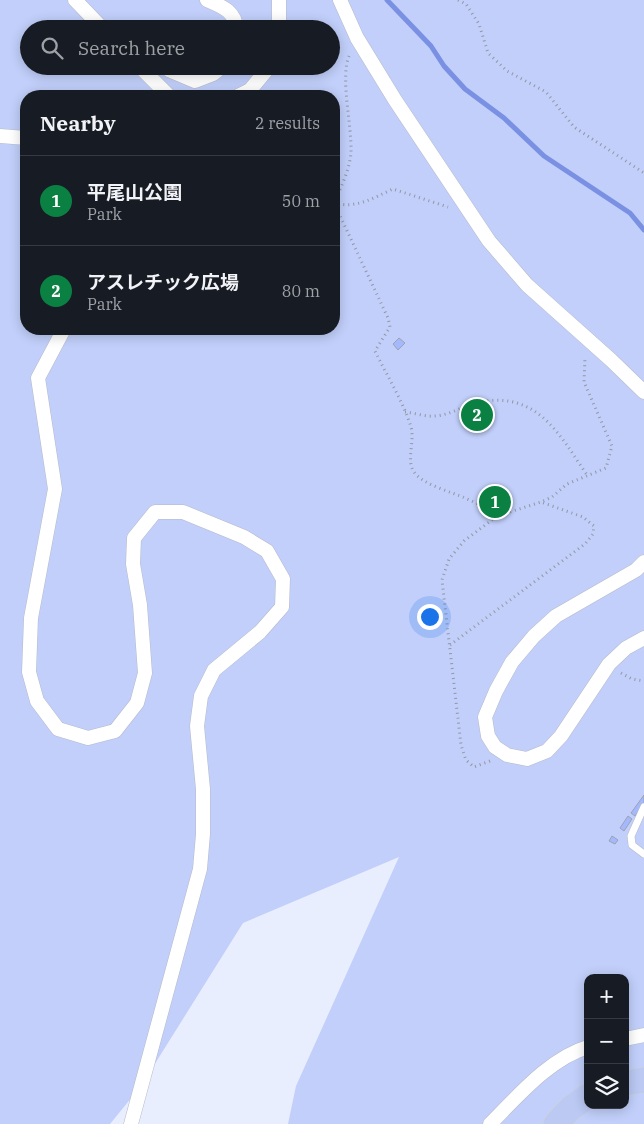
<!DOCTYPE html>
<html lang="en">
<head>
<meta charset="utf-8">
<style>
  body { margin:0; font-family:"IBM Plex Serif","Noto Sans JP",serif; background:#20242c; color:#f1f3f6 }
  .controls { position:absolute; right:15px; bottom:15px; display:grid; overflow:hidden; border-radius:10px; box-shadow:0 2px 12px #0003 }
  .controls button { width:45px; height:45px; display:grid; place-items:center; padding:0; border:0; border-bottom:1px solid #363941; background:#171b24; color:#f1f3f6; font:25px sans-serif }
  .you { position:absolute; left:429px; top:616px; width:18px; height:18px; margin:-12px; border:4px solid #fff; border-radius:50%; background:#1a73e8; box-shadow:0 0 0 8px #1a73e833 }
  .badge { display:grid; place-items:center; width:32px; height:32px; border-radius:50%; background:#0b8043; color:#fff; font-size:16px; font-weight:700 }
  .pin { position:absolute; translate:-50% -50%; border:2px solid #fff; box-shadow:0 1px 5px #0006 }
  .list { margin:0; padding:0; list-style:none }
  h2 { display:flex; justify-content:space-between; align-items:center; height:65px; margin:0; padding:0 20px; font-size:21px }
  h2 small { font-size:16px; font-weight:400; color:#9ea1a6 }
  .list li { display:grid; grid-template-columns:32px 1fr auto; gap:15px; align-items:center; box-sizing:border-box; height:90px; padding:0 20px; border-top:1px solid #363941 }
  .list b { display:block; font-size:19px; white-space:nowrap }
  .list p { margin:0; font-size:16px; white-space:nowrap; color:#9ea1a6 }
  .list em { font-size:16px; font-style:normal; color:#9ea1a6 }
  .icon { flex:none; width:28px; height:28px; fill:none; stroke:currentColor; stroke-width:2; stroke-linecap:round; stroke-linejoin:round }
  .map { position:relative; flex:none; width:644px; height:1124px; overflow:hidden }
  .search { position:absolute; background:#171b24; box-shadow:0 2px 12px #0003; left:20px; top:20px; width:320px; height:55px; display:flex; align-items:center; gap:12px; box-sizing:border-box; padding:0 18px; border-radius:28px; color:#9ea1a6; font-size:19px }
  .panel { position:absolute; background:#171b24; box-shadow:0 2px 12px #0003; left:20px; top:90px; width:320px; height:245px; border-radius:20px }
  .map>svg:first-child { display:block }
  .green { fill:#c1cffa; fill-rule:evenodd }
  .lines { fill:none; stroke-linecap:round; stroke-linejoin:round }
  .stream { stroke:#7a91e3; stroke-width:5 }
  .building { fill:#a4b9fd; stroke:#9da2b1 }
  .service-casing { stroke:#b6bbca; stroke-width:8 }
  .minor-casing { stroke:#b6bbca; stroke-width:15 }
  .motorway-casing { stroke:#d2d3d4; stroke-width:26 }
  .path { stroke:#9397a3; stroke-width:3; stroke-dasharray:1 4; stroke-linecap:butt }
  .service { stroke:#fff; stroke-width:7 }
  .minor { stroke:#fff; stroke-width:14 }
  .motorway { stroke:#bbc9f3; stroke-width:25 }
</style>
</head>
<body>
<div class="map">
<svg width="644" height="1124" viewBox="0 0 644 1124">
  <rect width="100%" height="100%" fill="#e8eefe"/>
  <path class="green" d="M0 0H644V1124H288L296 1086 399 857 243 923 141 1086 110 1124H0ZM29 29H331V66H29ZM26 96H334V329H26ZM588 978H625V1105H588Z"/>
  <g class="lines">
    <path class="stream" d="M387 0 431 46 444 66 465 89 504 118 544 156 630 213 644 230"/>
  </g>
  <path class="building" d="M399 338 405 343 398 350 393 344Z
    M644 795V804L635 816 631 813Z
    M628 816 632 819 624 831 620 828Z
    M612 836 618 840 615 844 609 841Z"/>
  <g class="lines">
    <defs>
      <path id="service" d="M644 807 631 836 632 845 644 854"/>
      <path id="minor" d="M75 0 103 29
        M207 0C221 6 236 11 236 29
        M340 0 357 38 395 100 489 241 527 285 611 360 644 392
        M279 29V0
        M139 66 169 96
        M165 66 169 70 195 81 213 74 223 66
        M238 96 250 90 270 66
        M0 136 26 138
        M64 329 38 378 55 489 31 618 29 672 37 701 58 729 88 738 115 731 137 703 145 673 140 605 133 564 134 538 155 512H183L244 537 267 551 283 579 282 607 260 632 214 670 201 696 197 726 203 789V834L200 869 131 1124
        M644 562 636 570 556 616 534 636 512 662 496 691 485 717 488 736 495 747 507 755 527 759 547 751 561 736 609 664 626 648 644 638
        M625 1039 644 1035
        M490 1124C517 1097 550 1058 588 1047"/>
      <path id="motorway" d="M625 1083 644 1080
        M556 1124 571 1108 588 1096"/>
    </defs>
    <use href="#service" class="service-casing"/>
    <use href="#minor" class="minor-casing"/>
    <use href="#motorway" class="motorway-casing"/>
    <path class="path" d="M458 0 466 4 479 24 488 53 507 71 546 92 574 127 644 173
      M349 56C340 78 352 125 351 152 350 169 341 187 334 203 356 209 373 198 393 189L448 207
      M334 203 388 318 390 327 375 351C387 376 403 401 411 427 415 441 406 460 414 472 423 485 452 492 465 498 474 502 482 506 490 510L492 520
      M405 412C415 413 426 417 435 416 451 415 464 405 479 402 538 391 559 434 587 475
      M450 645 585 544 593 534 594 526 583 517 541 502
      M621 673 632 679 644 681
      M490 761 474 767 466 760 461 745 442 580 449 559 464 541 492 520 510 512 541 502 552 497 567 484 606 468 612 446 584 382 585 357"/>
    <use href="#service" class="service"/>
    <use href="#minor" class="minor"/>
    <use href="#motorway" class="motorway"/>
  </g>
</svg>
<div class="controls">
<button>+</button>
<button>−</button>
<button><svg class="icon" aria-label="layers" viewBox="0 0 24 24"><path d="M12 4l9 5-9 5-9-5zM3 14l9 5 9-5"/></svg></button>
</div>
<div class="you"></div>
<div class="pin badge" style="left:495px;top:502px">1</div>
<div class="pin badge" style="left:477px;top:415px">2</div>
<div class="search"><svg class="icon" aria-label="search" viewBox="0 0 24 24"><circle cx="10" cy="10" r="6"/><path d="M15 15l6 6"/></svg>Search here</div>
<section class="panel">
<h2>Nearby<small>2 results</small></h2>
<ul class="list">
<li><span class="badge">1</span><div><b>平尾山公園</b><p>Park</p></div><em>50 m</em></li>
<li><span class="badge">2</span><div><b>アスレチック広場</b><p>Park</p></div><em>80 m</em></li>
</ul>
</section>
</div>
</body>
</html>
